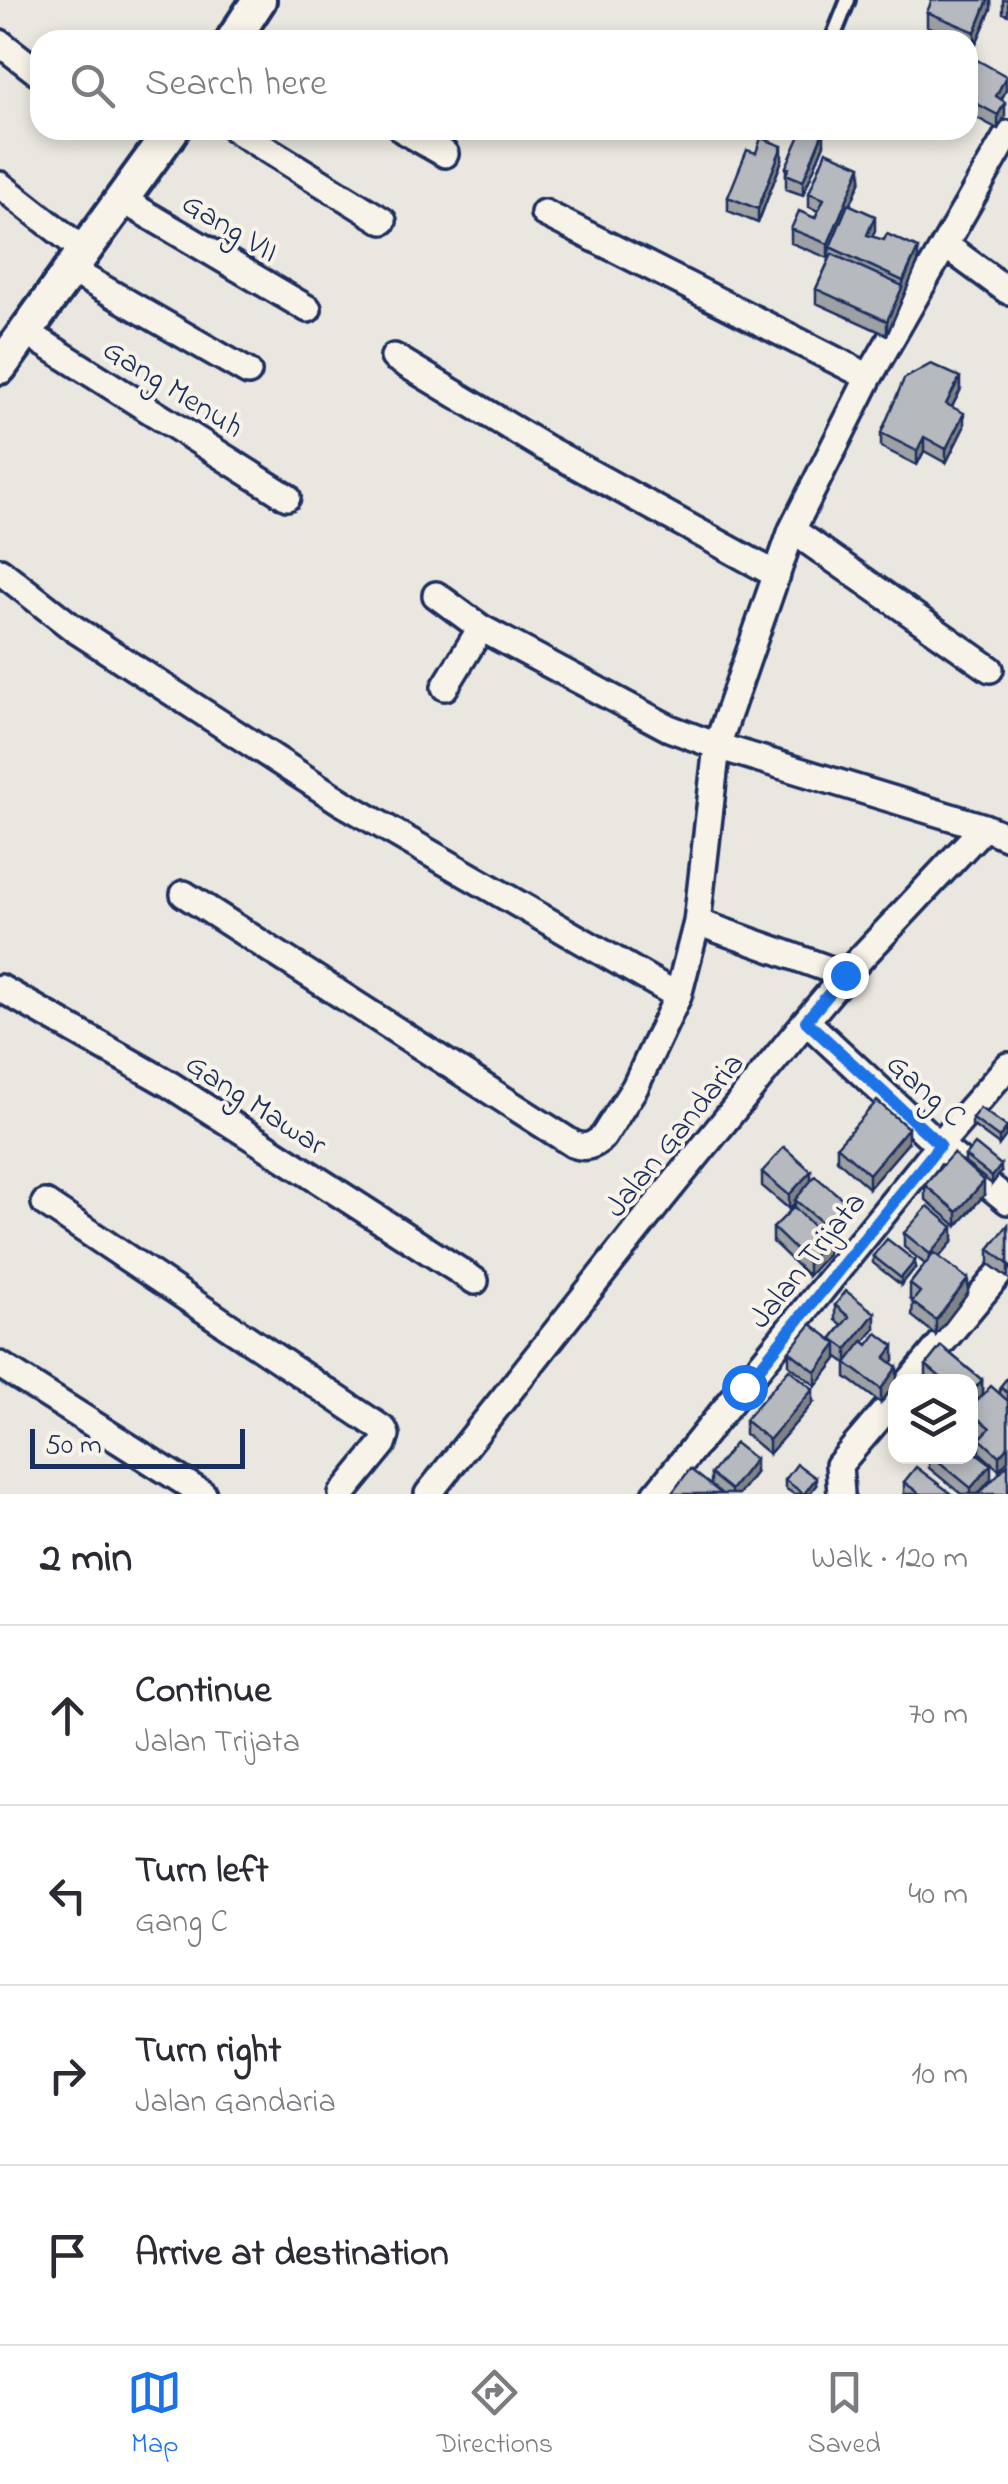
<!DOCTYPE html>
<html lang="en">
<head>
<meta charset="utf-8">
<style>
  body { margin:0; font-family:"Indie Flower",sans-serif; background:#f7f7f7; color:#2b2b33 }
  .controls { position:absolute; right:30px; bottom:30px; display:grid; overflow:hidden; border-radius:20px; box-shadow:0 5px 15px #0003 }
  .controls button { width:90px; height:90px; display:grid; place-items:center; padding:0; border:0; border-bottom:2px solid #e1e1e2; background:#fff; color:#2b2b33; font:50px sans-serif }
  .scale { position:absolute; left:30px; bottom:25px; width:215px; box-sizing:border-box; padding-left:10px; border:5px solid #1b2f5e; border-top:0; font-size:28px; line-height:35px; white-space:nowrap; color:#1b2f5e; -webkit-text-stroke:8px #f7f3e8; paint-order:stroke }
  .stop { position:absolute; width:30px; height:30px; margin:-22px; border:8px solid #1a73e8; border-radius:50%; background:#fff }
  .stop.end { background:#1a73e8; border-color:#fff; box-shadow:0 2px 10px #0008 }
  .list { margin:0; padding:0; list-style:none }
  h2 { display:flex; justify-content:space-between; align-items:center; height:130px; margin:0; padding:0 40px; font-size:42px }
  h2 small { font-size:32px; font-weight:400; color:#7c7c81 }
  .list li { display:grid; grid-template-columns:65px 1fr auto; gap:30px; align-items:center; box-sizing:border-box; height:180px; padding:0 40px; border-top:2px solid #e1e1e2 }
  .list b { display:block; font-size:38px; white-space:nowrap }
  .list p { margin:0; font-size:32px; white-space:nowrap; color:#7c7c81 }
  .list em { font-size:32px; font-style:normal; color:#7c7c81 }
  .icon { flex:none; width:55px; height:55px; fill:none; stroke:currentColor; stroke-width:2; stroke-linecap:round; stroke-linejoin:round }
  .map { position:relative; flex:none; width:1008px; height:1494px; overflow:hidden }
  .search { position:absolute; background:#fff; box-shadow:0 5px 15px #0003; left:30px; right:30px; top:30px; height:110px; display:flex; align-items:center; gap:25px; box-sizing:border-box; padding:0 35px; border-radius:30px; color:#7c7c81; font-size:38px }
  .sheet { height:850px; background:#fff }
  nav { display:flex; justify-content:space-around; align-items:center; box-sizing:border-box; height:140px; border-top:2px solid #e1e1e2; background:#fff; font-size:28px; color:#7c7c81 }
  nav a { display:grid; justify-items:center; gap:5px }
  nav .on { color:#1a73e8 }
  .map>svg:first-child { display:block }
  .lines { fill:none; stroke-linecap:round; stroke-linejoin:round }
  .service-casing { stroke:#1b2f5e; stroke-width:20 }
  .minor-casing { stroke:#1b2f5e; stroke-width:32 }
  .tertiary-casing { stroke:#1b2f5e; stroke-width:40 }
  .service { stroke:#f7f3e8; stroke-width:12 }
  .minor { stroke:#f7f3e8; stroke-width:25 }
  .tertiary { stroke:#f7f3e8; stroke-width:32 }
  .wall { fill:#9da0a4; stroke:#1b2f5e; stroke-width:2.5 }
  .shaded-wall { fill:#7f8286; stroke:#1b2f5e; stroke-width:2.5 }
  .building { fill:#b6babf; stroke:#1b2f5e; stroke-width:2.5 }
  .route { stroke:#1a73e8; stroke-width:12 }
  .labels { text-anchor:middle; stroke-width:8; stroke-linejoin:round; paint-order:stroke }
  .street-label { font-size:32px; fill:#1b2f5e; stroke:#f7f3e8 }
</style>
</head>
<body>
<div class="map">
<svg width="1008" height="1494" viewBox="0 0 1008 1494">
  <rect width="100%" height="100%" fill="#eae7e0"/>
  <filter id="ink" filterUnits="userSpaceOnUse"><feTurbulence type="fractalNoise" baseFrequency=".01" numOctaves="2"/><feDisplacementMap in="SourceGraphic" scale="20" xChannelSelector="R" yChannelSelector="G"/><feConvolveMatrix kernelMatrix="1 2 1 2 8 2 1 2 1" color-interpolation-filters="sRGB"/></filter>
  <g filter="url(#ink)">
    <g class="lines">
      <defs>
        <path id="service" d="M832 40 848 0"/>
        <path id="minor" d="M0 43 40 74
          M236 130 383 221
          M403 130 445 154
          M0 185 84 251
          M121 199 308 309
          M544 213 869 377
          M945 245 1008 291
          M71 270 248 372
          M26 332 287 497
          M394 357 545 448 777 575
          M792 530 990 669
          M0 571 73 628 343 803 678 996
          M436 595 481 628 669 728 717 746 984 827 1008 837
          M445 687 481 628
          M184 894 573 1144C586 1149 593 1146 603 1137L635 1087 678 996 697 922 717 746 792 530 869 377 1008 134
          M697 922 845 975
          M0 988 169 1084 475 1281
          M806 1021 939 1145 1008 1201
          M45 1203 384 1430 386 1435 383 1444 342 1494
          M0 1365 203 1494
          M909 1382 998 1275
          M428 1494 662 1198 806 1021 845 975 984 827
          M656 1494 939 1145 1008 1066
          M841 1494 839 1465 896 1398"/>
        <path id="tertiary" d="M233 40 259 0
          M0 367 172 130"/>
      </defs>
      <use href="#service" class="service-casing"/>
      <use href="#minor" class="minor-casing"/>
      <use href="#tertiary" class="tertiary-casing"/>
      <use href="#service" class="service"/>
      <use href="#minor" class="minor"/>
      <use href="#tertiary" class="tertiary"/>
    </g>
    <path class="wall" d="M991 0V9L975 46 968 43V40H960L927 26V12Z
      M1003 0H1008V15L1003 13Z
      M968 61 1006 90 1001 100 1005 116 998 129 968 113Z
      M809 134 824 144 803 195 786 189V167Z
      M756 153 782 160 758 223 728 211V197Z
      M861 180 850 205 875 230 872 237 918 262 887 335 816 303V289L830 258V254L828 258 791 243V229L815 218 818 211 809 207V193Z
      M960 391 952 407 964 427 946 463 924 451 917 465 881 447V433Z
      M972 1118 1007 1134 999 1145 972 1125Z
      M908 1143 869 1188 837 1160V1146Z
      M965 1156 1001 1172 992 1184 965 1163Z
      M762 1172 811 1181 844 1214 825 1237 828 1254 808 1276 773 1242V1228L795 1209V1203L789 1209 762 1186Z
      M925 1185 984 1195 957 1226 925 1199Z
      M1008 1225V1278L989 1264V1249Z
      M904 1233 953 1241 939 1257 968 1293 936 1335 912 1316 913 1301 910 1299V1284L925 1264 904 1247Z
      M873 1256 915 1268 901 1285 873 1263Z
      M835 1305 875 1328 864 1342 894 1360 892 1363 897 1381 881 1403 846 1377V1363L837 1356V1359L816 1386 789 1365V1351L832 1340V1338L842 1325 835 1320Z
      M941 1346 982 1380V1395L970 1409V1382H929L926 1379V1365Z
      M1008 1377V1460L999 1470 980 1453V1439L983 1436 970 1426V1409L1000 1394V1387Z
      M813 1403 769 1454 745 1434V1420Z
      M929 1456H970L991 1479 978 1494H961L929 1468Z
      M755 1473 739 1494H672V1493L711 1485V1474Z
      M785 1480 816 1485 809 1494H794L785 1488Z
      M904 1482 952 1494H904Z"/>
    <path class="shaded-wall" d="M988 0H991V9L975 46V32Z
      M1006 76V90L996 111V96Z
      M1005 102V116L998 129V115Z
      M824 130V144L803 195V181Z
      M782 146V160L758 223V209Z
      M861 166V180L832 248 830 247 828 258V244Z
      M875 216V230L867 249V235Z
      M918 248V262L887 335V321Z
      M960 377V391L946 418V404Z
      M964 413V427L946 463V449Z
      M924 437V451L917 465V451Z
      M1007 1127V1134L999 1145V1138Z
      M908 1128V1143L869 1188V1174Z
      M1001 1165V1172L992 1184V1177Z
      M811 1171V1185L795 1200V1203L789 1209V1195Z
      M984 1181V1195L957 1226V1212Z
      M844 1200V1214L824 1238V1224Z
      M953 1227V1241L930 1268V1254Z
      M828 1240V1254L808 1276V1262Z
      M915 1261V1268L901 1285V1278Z
      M968 1279V1293L936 1335V1320Z
      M875 1313V1328L847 1363V1349Z
      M837 1344V1359L816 1386V1372Z
      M894 1346V1360L885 1372V1358Z
      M897 1367V1381L881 1403V1389Z
      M982 1380V1395L970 1409V1394Z
      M813 1389V1403L769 1454V1440Z
      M1008 1446V1460L999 1470V1456Z
      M755 1459V1473L739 1494H731V1490Z
      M991 1464V1479L978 1494H971V1488Z
      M816 1478V1485L809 1494H804Z"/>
    <path class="building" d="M932 0H988L975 32 927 12Z
      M970 56 1006 76 996 96 1005 102 998 115 968 99V61Z
      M811 130H824L803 181 786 174 789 168 786 167 802 131 809 134Z
      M761 138 782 146 758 209 728 197 747 150 756 153Z
      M826 151 861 166 828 244 791 229 799 211 815 218 824 199 809 193Z
      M848 204 875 216 867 235 884 240 887 234 918 248 903 281 830 247Z
      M832 254 903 286 887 321 816 289Z
      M931 364 960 377 946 404 964 413 946 449 924 437 917 451 881 433 904 379Z
      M877 1101 908 1128 869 1174 837 1146Z
      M980 1108 1007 1127 999 1138 972 1118Z
      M975 1144 1001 1165 992 1177 965 1156Z
      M784 1147 811 1171 789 1195 762 1172Z
      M953 1153 984 1181 957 1212 925 1185Z
      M815 1176 844 1200 824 1224 795 1200Z
      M928 1206 953 1227 930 1254 904 1233Z
      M794 1207 828 1240 808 1262 773 1228Z
      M1008 1225V1264L989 1249Z
      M887 1239 915 1261 901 1278 873 1256Z
      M934 1253 968 1279 936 1320 912 1302 920 1292 910 1284Z
      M846 1291 875 1313 847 1349 832 1338 849 1317 835 1305Z
      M811 1324 837 1344 816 1372 789 1351Z
      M877 1333 894 1346 885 1358 897 1367 881 1389 846 1363 863 1341 868 1345Z
      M941 1346 982 1380 970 1394V1382H946L926 1365Z
      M789 1369 813 1389 769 1440 745 1420Z
      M1008 1377V1393L1000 1387Z
      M991 1386 1008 1401V1446L999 1456 980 1439 990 1428 970 1412V1409Z
      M735 1443 755 1459 731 1490 711 1474Z
      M970 1448 991 1464 971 1488 932 1456H970Z
      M797 1464 816 1478 804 1494 785 1480Z
      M1008 1464V1494H979Z
      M916 1467 952 1494H920L904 1482Z
      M690 1469 722 1494H674L672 1493Z"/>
  </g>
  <g class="lines" filter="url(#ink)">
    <path class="route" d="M744 1387 940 1145 806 1021 845 975"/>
  </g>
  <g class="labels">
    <g class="street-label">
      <text transform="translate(231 226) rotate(31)" y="11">Gang VII</text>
      <text transform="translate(174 387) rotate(32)" y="11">Gang Menuh</text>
      <text transform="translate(927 1089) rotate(42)" y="11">Gang C</text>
      <text transform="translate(257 1103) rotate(33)" y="11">Gang Mawar</text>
      <text transform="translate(673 1134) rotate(-51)" y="11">Jalan Gandaria</text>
      <text transform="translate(806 1259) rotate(-51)" y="11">Jalan Trijata</text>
    </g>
  </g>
</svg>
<div class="controls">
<button><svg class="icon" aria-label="layers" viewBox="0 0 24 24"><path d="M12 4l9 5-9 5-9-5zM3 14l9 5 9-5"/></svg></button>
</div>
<div class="scale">50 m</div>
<div class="stop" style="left:744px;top:1387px"></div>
<div class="stop end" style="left:845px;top:975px"></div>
<div class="search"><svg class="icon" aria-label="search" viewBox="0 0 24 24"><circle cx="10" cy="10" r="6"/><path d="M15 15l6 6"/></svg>Search here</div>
</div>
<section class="sheet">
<h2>2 min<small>Walk · 120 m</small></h2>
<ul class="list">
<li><svg class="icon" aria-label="ahead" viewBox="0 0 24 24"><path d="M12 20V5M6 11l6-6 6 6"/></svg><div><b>Continue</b><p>Jalan Trijata</p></div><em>70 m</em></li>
<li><svg class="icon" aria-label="left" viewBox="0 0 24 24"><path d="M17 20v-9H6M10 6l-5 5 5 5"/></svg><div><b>Turn left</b><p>Gang C</p></div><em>40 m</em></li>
<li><svg class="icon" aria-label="right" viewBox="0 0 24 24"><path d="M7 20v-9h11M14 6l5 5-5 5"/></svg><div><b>Turn right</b><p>Jalan Gandaria</p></div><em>10 m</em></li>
<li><svg class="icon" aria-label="arrive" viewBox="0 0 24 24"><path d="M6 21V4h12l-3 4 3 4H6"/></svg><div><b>Arrive at destination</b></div></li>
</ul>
</section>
<nav>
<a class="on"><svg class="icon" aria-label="map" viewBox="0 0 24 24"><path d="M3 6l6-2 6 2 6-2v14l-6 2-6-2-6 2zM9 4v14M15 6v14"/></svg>Map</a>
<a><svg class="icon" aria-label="directions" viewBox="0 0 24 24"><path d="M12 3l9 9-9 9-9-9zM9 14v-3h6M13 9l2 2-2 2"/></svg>Directions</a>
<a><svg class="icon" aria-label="saved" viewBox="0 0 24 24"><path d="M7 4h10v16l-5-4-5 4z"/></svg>Saved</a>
</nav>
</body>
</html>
